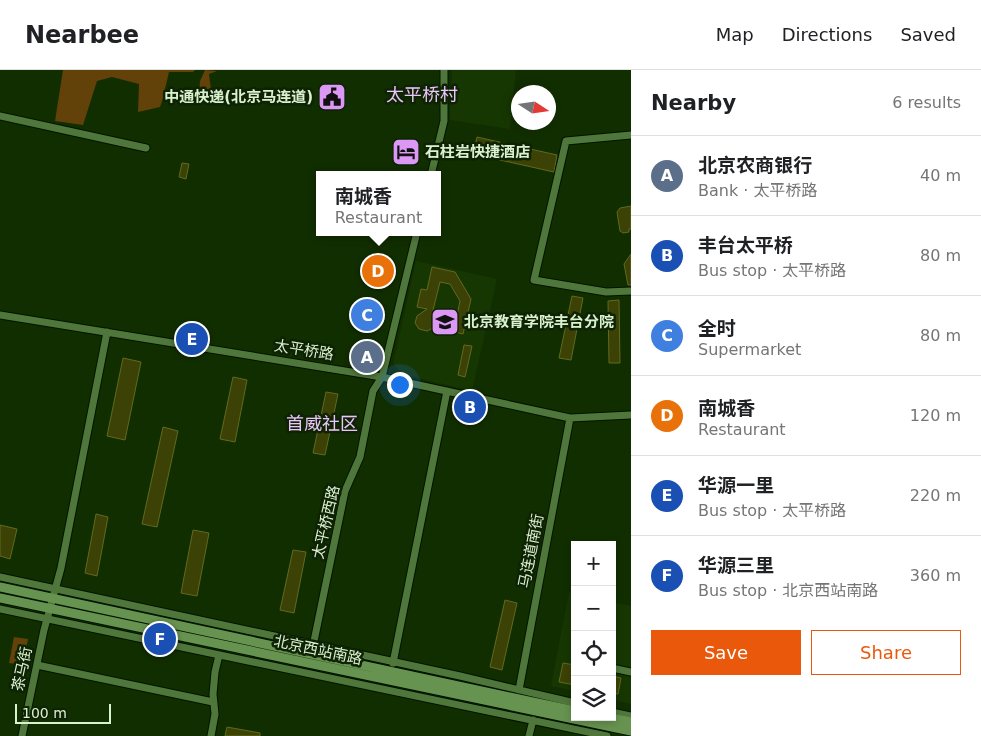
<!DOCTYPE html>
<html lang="en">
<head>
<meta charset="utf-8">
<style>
  body { margin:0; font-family:"DejaVu Sans","Noto Sans SC",sans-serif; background:#f2f2f2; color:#202124 }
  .controls { position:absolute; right:15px; bottom:15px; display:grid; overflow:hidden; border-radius:0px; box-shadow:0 2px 8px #0003 }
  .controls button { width:45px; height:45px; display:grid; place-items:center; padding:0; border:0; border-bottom:1px solid #e0e0e0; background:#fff; color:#202124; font:25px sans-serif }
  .compass { position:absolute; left:511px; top:15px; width:45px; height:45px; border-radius:50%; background:#fff; box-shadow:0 2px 8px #0003; rotate:102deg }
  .scale { position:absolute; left:15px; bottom:12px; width:96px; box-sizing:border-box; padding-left:5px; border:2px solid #daf1d0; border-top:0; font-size:14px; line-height:18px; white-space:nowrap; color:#daf1d0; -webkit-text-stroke:4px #0e2204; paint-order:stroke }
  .you { position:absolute; left:399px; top:314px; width:18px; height:18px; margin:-12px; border:4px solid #fff; border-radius:50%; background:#1a73e8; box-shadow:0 0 0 8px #1a73e833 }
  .badge { display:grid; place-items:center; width:32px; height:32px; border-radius:50%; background:#ea580c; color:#fff; font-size:16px; font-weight:700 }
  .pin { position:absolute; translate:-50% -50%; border:2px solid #fff; box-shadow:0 1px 5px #0006 }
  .popup { position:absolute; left:316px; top:101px; width:125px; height:65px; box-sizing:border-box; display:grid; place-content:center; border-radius:0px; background:#fff; filter:drop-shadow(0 1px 4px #0005); font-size:16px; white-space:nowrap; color:#757577 }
  .popup b { font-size:19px; color:#202124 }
  .popup::after { content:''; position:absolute; left:50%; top:100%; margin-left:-10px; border:10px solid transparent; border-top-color:#fff }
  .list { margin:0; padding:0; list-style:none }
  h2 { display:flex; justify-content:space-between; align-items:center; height:65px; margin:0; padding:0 20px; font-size:21px }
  h2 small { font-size:16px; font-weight:400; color:#757577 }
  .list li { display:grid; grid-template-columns:32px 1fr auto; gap:15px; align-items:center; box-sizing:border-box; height:80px; padding:0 20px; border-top:1px solid #e0e0e0 }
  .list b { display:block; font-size:19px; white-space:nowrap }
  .list p { margin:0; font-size:16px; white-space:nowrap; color:#757577 }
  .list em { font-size:16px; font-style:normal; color:#757577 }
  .actions { display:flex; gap:10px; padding:15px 20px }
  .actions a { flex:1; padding:11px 0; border:1px solid #ea580c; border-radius:0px; text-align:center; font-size:18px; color:#ea580c }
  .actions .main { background:#ea580c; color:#fff }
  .icon { flex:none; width:28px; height:28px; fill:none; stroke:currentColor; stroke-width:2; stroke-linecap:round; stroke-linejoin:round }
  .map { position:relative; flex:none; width:631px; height:666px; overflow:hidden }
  header { display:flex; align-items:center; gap:30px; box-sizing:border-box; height:70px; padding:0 25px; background:#fff; border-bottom:1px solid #e0e0e0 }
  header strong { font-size:24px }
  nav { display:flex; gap:28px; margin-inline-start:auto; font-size:18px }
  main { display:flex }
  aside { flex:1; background:#fff }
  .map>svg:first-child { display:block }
  .built { fill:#173702 }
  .green { fill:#624209 }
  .building { fill:#3c4205; stroke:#616a1f }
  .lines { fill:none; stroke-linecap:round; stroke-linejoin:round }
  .minor-casing { stroke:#031400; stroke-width:9 }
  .major-casing { stroke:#031400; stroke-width:11 }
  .minor { stroke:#50773b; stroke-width:7 }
  .major { stroke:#679350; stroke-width:9 }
  .labels { text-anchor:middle; stroke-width:5; stroke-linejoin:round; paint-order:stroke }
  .poi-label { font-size:15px; font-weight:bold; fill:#daf1d0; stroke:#0e2204; text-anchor:start }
  .street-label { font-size:15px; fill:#daf1d0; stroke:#0e2204 }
  .quarter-label { font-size:18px; fill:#ebc6fa; stroke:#0e2204 }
</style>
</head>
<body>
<header>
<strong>Nearbee</strong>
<nav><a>Map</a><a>Directions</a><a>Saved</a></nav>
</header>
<main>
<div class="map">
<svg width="631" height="666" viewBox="0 0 631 666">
  <rect width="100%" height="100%" fill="#112e00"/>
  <path class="built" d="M452 0H516L510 59 450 50Z
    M416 191 497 209 472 321 402 304 393 294Z
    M569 522 575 524V621L551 616Z
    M612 532 631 536V634L612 630Z"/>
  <path class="green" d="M63 0H195L193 2H169L164 23 201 30 200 35 163 28 160 37 138 42 139 14 112 7 97 11 83 55 55 51Z
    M205 0 217 1 209 4 211 20 199 25 200 11Z
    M14 567 28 569 23 595 9 593Z"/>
  <path class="building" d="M477 67 557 85 554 102 473 84Z
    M182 93 189 94 186 109 179 107Z
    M631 136V159H629V162L623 163 620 161 617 142 620 138Z
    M631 184V215H628L624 194Z
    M432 197 455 202 471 229 463 264 444 259 446 248 456 250 460 231 450 214 440 212 432 244 435 249 433 258 427 261 419 259 415 253 417 246 427 239 417 237 421 219 427 220Z
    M572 226 583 228 571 290 559 288Z
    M619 230 620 293H609L608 231Z
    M464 275 472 276 465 307 458 305Z
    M123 288 141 292 125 370 107 366Z
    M233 307 247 310 235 372 220 369Z
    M326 322 338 324 325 385 313 383Z
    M163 357 178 361 157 457 142 454Z
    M96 444 108 447 97 506 85 503Z
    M0 455 17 459 10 489 0 486Z
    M193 460 209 463 197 526 181 523Z
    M293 480 306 482 294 543 280 540Z
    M505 530 517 533 502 600 490 597Z
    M563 593 575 595V615L559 612Z
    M612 606 621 608 618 624 612 623Z
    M227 657 260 663V666H225Z"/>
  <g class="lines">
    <defs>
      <path id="minor" d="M0 46 146 78
        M631 65 566 71 534 210 606 222 631 221
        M431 105 444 51V0
        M0 245 382 307 570 348 631 345
        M0 507 460 606 575 633
        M0 539 607 666
        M313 576 345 421 360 387 373 321 382 307 417 162
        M393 593 447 321
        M37 595 213 632
        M612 598 631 602
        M519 620 570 348
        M612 642 631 646
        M22 666 44 560 61 498 107 262
        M211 666 215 644 213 624 215 602 219 585
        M529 666 533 650"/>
      <path id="major" d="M0 517 575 641
        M0 528 631 661
        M606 647 631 652"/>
    </defs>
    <use href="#minor" class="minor-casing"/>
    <use href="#major" class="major-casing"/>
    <use href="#minor" class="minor"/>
    <use href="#major" class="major"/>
  </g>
  <defs>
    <symbol id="civic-square" viewBox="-11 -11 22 22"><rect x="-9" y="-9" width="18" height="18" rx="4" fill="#db99f5" stroke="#0e2204"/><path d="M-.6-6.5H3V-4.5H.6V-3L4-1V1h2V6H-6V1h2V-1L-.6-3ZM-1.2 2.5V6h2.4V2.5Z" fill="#111"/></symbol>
    <symbol id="hotel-square" viewBox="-11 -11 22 22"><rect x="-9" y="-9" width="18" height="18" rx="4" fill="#db99f5" stroke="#0e2204"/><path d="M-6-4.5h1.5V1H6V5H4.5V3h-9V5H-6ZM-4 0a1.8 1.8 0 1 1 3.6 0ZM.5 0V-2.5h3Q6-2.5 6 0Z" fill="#111"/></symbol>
    <symbol id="university-square" viewBox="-11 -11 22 22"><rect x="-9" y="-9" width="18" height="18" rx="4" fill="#db99f5" stroke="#0e2204"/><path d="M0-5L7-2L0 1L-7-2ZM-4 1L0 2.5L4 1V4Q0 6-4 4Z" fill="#111"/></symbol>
  </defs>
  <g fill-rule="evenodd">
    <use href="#civic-square" x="316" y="11" width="32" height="32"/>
    <use href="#hotel-square" x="390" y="66" width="32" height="32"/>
    <use href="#university-square" x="429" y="236" width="32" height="32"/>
  </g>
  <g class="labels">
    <g class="poi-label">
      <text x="313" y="32" text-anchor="end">中通快递(北京马连道)</text>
      <text x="425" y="87">石柱岩快捷酒店</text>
      <text x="464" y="257">北京教育学院丰台分院</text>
    </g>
    <g class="street-label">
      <text transform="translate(304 280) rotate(9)" y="5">太平桥路</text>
      <text transform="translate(326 452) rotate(-77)" y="5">太平桥西路</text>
      <text transform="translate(531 481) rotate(-79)" y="5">马连道南街</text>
      <text transform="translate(318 580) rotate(12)" y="5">北京西站南路</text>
      <text transform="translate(22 599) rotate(-78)" y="5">茶马街</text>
    </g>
    <g class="quarter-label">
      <text x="422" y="31">太平桥村</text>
      <text x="322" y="360">首威社区</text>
    </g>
  </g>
</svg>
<div class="controls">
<button>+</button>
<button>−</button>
<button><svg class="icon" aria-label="locate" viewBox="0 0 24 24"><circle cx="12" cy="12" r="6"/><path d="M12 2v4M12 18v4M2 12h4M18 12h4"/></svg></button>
<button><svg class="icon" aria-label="layers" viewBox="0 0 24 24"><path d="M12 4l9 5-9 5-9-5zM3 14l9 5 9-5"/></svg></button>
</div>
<svg class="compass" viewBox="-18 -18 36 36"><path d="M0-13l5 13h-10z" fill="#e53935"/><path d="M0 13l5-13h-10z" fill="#757577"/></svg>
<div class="scale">100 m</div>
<div class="you"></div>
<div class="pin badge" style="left:367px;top:287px;background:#5c6f8a">A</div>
<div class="pin badge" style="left:470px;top:337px;background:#1a4fb4">B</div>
<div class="pin badge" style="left:367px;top:245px;background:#3f7fe0">C</div>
<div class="pin badge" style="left:378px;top:201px;background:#e8710a">D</div>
<div class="popup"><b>南城香</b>Restaurant</div>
<div class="pin badge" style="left:192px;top:269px;background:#1a4fb4">E</div>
<div class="pin badge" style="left:160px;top:569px;background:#1a4fb4">F</div>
</div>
<aside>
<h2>Nearby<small>6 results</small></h2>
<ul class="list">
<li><span class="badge" style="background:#5c6f8a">A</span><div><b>北京农商银行</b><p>Bank · 太平桥路</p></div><em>40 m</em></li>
<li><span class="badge" style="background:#1a4fb4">B</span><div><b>丰台太平桥</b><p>Bus stop · 太平桥路</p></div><em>80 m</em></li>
<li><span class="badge" style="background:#3f7fe0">C</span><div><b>全时</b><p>Supermarket</p></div><em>80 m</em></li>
<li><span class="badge" style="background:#e8710a">D</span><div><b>南城香</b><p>Restaurant</p></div><em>120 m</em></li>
<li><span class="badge" style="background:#1a4fb4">E</span><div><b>华源一里</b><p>Bus stop · 太平桥路</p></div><em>220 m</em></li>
<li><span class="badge" style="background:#1a4fb4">F</span><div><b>华源三里</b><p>Bus stop · 北京西站南路</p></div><em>360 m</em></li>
</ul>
<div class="actions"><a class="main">Save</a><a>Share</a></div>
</aside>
</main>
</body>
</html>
